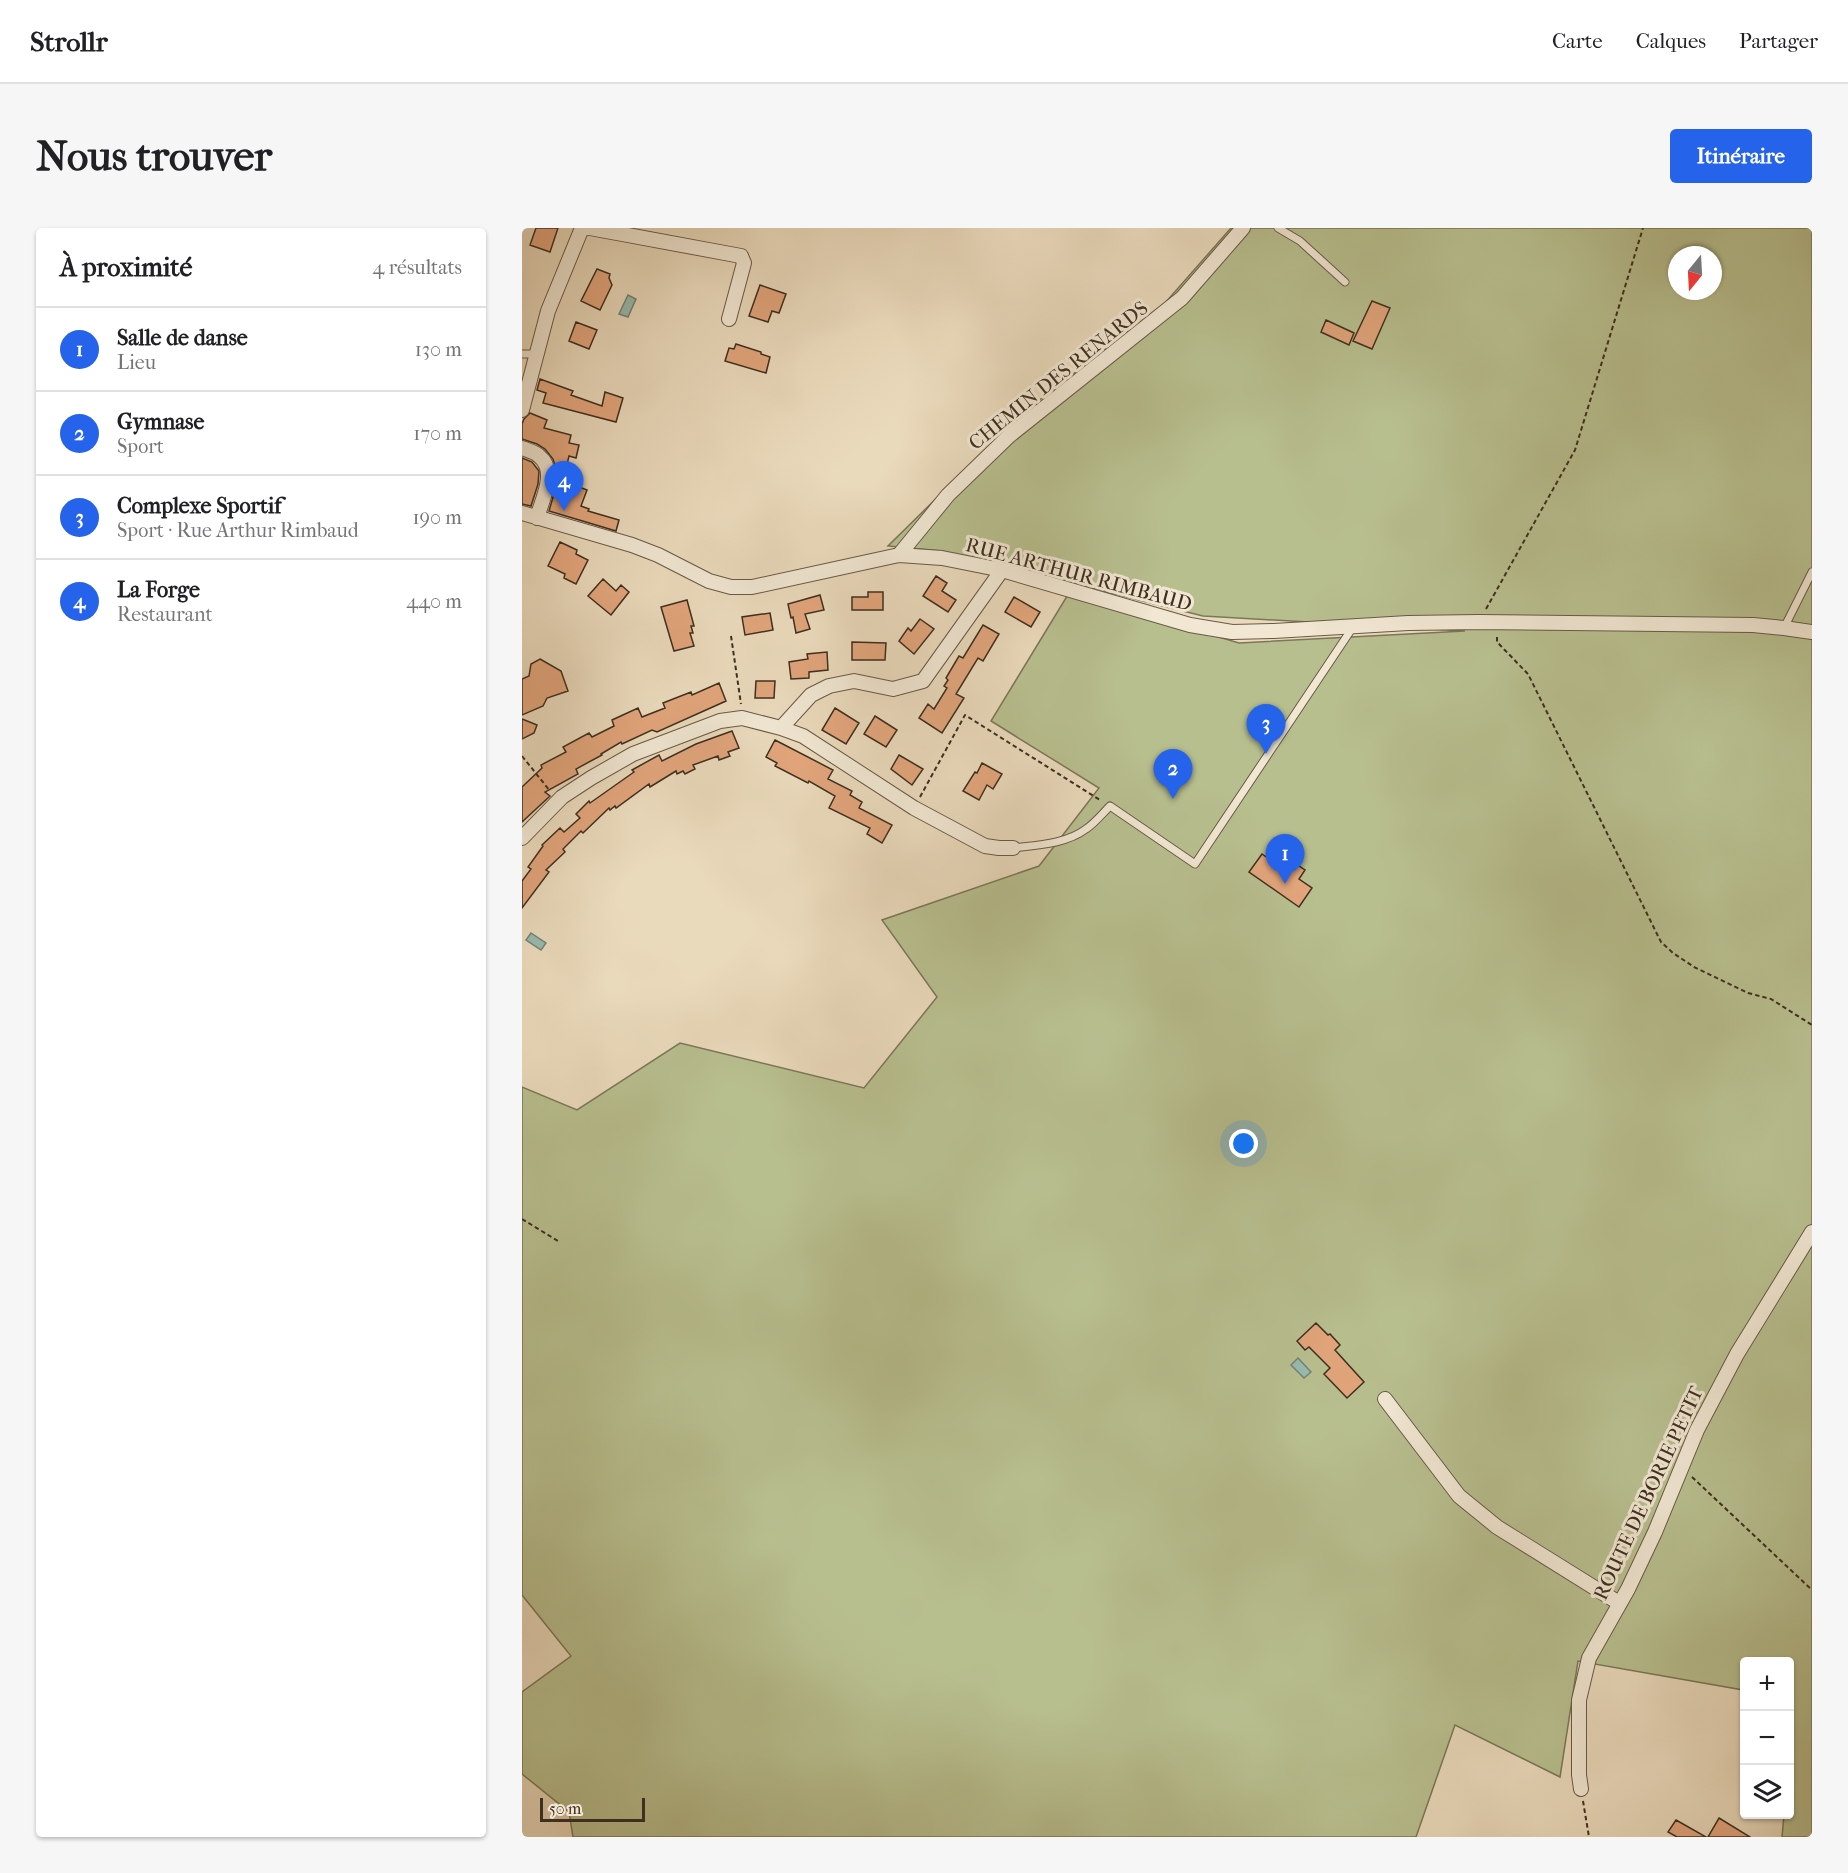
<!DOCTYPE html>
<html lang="fr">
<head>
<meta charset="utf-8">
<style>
  body { margin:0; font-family:"IM FELL French Canon",serif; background:#f6f6f6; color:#202124 }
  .controls { position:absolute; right:18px; bottom:18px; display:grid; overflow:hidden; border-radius:6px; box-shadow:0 2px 4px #0004 }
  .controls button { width:54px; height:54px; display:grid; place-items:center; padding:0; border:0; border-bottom:2px solid #e0e0e0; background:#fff; color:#202124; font:30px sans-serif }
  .compass { position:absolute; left:1146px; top:18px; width:54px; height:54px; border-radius:50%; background:#fff; box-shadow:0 2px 4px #0004; rotate:198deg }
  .scale { position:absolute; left:18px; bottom:15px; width:105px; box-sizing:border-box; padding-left:6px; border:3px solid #3e2f20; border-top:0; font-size:16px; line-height:21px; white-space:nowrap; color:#3e2f20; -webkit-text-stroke:4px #f1e7d3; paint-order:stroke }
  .you { position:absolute; left:722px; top:916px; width:21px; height:21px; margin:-15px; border:4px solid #fff; border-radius:50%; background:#1a73e8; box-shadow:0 0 0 9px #1a73e833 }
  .badge { display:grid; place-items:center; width:39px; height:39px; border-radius:50%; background:#2563eb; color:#fff; font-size:20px; font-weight:700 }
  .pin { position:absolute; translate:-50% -50px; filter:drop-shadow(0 2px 3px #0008) }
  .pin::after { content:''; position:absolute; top:32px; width:21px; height:18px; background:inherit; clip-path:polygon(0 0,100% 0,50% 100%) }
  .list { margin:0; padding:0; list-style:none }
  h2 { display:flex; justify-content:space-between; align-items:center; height:78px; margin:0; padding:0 24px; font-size:26px }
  h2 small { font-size:20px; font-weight:400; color:#757577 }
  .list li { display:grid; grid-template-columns:39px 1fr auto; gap:18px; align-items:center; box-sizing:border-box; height:84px; padding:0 24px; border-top:2px solid #e0e0e0 }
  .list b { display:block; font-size:22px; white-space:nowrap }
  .list p { margin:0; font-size:20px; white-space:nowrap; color:#757577 }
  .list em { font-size:20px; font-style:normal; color:#757577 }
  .icon { flex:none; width:33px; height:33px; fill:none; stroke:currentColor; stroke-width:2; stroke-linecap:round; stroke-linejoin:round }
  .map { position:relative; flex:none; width:1290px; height:1609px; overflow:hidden; border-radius:6px }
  header { display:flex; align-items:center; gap:36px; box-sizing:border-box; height:84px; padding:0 30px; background:#fff; border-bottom:2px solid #e0e0e0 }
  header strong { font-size:28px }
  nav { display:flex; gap:33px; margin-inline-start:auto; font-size:21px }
  .intro { display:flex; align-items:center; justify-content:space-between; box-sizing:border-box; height:144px; padding:0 36px }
  h1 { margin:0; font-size:42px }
  .button { padding:15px 27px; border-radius:6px; background:#2563eb; color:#fff; font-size:21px; font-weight:700 }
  main { display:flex; gap:36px; padding:0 36px }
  aside { flex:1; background:#fff; border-radius:6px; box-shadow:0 2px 4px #0004 }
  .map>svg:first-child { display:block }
  .green { fill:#b8bf8f; stroke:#7b7758; stroke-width:1.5; fill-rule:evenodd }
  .water { fill:#98bbb0; stroke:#748376; stroke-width:1.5 }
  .building { fill:#e2a57c; stroke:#3e2f20; stroke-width:1.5 }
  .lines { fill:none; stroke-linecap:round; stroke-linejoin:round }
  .lane-casing { stroke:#695a47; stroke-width:9 }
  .street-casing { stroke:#695a47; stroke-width:16 }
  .path { stroke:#3e2f20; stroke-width:2; stroke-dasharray:4.5 3; stroke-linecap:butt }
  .lane { stroke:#f1e7d3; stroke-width:7 }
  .street { stroke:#f1e7d3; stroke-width:14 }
  .labels { text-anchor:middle; stroke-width:6; stroke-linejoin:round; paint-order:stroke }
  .street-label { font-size:20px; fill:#3e2f20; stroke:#f1e7d3 }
</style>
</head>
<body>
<header>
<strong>Strollr</strong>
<nav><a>Carte</a><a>Calques</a><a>Partager</a></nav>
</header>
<div class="intro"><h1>Nous trouver</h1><a class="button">Itinéraire</a></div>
<main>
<aside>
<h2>À proximité<small>4 résultats</small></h2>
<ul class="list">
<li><span class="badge">1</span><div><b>Salle de danse</b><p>Lieu</p></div><em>130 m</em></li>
<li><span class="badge">2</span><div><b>Gymnase</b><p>Sport</p></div><em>170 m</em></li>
<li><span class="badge">3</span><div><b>Complexe Sportif</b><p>Sport · Rue Arthur Rimbaud</p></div><em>190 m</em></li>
<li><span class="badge">4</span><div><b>La Forge</b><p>Restaurant</p></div><em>440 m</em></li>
</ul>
</aside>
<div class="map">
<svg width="1290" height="1609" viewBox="0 0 1290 1609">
  <rect width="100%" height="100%" fill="#eadabc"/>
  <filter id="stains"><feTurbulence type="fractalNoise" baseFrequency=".00333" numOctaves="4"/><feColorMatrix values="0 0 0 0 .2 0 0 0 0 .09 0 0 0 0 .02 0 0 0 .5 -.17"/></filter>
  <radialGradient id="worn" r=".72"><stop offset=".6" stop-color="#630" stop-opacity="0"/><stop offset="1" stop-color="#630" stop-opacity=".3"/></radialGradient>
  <path class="green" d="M709 0H1290V1609H1260L1262 1587 1268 1586 1269 1520 1268 1518V1434H1222V1464L1221 1462 1056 1433 1038 1549 933 1497 894 1609H51L47 1584 0 1546V1464L49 1428 0 1367V859L55 882 158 815 342 860 415 769 360 692 517 638 577 560 469 493 547 365 717 415 943 403 681 388 420 323 366 318 502 184 643 75ZM1155 27H1191V63H1155Z"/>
  <path class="water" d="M106 67 114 71 106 89 97 86Z
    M9 705 24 715 19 722 4 712Z
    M776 1130 789 1144 782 1150 769 1137Z"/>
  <path class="building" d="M14 0H36L28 24 8 17Z
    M75 41 88 46 87 50 90 57 78 82 59 73Z
    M238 57 264 66 257 85 250 83 246 94 227 88Z
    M850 73 868 80 850 121 831 113Z
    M804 92 832 105 827 117 799 104Z
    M54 94 75 102 67 121 47 113Z
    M214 116 239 124V126L248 129 244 145 203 133 207 120 212 121Z
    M18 151 51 163 49 167 80 178 83 164 101 170 94 194 21 175 24 165 15 162Z
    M8 185 25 192 22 200 49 207 47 215 57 217 54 230 47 228 41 253 65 262 59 278 67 281 66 283 97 292 94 303 27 283 34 259V240L31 231 23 221 15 216 0 211V196L2 191Z
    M0 230 10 234 17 243 16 256 9 278 0 276Z
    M38 314 55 322 54 326 66 332 54 356 42 350 43 346 26 338Z
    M414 348 425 355 420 363 434 372 426 384 401 368Z
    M81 351 94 363 99 357 107 364 89 387 66 368Z
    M346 364H361V382H330V369H346Z
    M298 367 302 382 283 386 288 401 274 405 271 389 269 390 266 376Z
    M492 369 518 384 509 399 483 384Z
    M165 372 172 398H169L171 405H168L172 418 152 423 139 379Z
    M248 385 251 402 223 407 220 389Z
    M398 391 412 401 392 426 377 413 386 400 389 403Z
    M461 397 477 406 461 433 456 430 434 466 442 470 420 505 397 490 406 476 412 481 425 460 422 458 426 452 424 450 437 428 441 430Z
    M330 414 364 415 363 432H330Z
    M305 424 306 442 287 444V450L269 451 267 434 286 431 285 426Z
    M18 431 39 443 46 463 25 470 21 478 0 487V451L7 448 9 436Z
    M234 453H253L252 470H233Z
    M197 455 204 473 135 504 130 502 100 516 99 514 79 526 80 527 54 541 56 546 23 564 28 568 0 594V559L20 540 19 537 44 524 41 519 67 505 70 509 92 498 90 492 116 480 120 489 143 480 141 475 169 464 170 467Z
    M313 480 337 495 324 516 300 502Z
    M353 488 375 502 364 519 342 506Z
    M0 491 15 497 12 505 0 511Z
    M210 503 217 520 206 524 208 528 197 532 196 528 171 537 173 541 163 546 161 543 155 546 154 543 128 559 127 556 94 580 93 578 88 582 87 580 61 605 59 603 41 621 43 624 24 642 27 644 0 680V653L9 641 6 639 21 618 20 617 38 600 42 604 58 590 54 586 67 573 68 575 112 544 110 542 137 527 140 533 174 516Z
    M253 512 311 542 306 551 330 563 328 567 340 574 337 580 370 597 360 615 345 606 348 600 307 580 313 568 287 553 286 555 253 538 255 535 244 529Z
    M377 527 401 541 390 557 369 541Z
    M460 535 480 546 471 561 465 557 457 572 441 563 453 544 455 545Z
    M740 626 753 635 759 626 783 642 777 651 790 660 777 679 727 644Z
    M794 1095 806 1107 808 1106 818 1117 813 1122 842 1154 825 1170 802 1146 808 1140 787 1119 783 1122 775 1113Z
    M1197 1590 1228 1609H1186Z
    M1154 1592 1184 1609H1155L1146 1604Z"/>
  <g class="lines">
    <defs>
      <path id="lane" d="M756 0 778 13 823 54
        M0 126H15
        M1262 400 1290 344
        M491 620C515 617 544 616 564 601 573 595 580 586 588 578L673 636 831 399"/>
      <path id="street" d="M68 0 219 28 222 35 207 91
        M0 182 26 83 60 0
        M0 220C5 222 13 224 17 228 36 243 20 271 15 290
        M0 285 110 317 136 327 187 353 209 359H230L377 327 420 330 480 342 668 397 710 404 752 403 886 395 957 394 1231 397 1262 400 1290 404
        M377 327 426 267 487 208 660 70 721 0
        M259 500 289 467 307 458 332 453 371 461 401 453 480 342
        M0 610 40 569 69 550 111 526 198 493 220 490 259 500 281 508 392 580 463 618 477 620H491
        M863 1171 937 1268 975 1299 1097 1375
        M1059 1561 1057 1547V1472L1067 1430 1106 1361 1133 1304 1175 1202 1215 1126 1290 1004"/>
    </defs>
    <use href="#lane" class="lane-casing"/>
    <use href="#street" class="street-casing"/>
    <path class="path" d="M964 381 1053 222 1121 0
      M209 408 219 476
      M975 409V414L1006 446 1139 714 1151 725 1172 739 1226 765 1249 771 1290 797
      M0 528 28 563
      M398 569 443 487 578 572
      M0 991 36 1013
      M1170 1249 1290 1362
      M1061 1573 1067 1609"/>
    <use href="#lane" class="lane"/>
    <use href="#street" class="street"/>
  </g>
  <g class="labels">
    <g class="street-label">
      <text transform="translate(536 147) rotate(-39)" y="7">CHEMIN DES RENARDS</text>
      <text transform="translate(557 346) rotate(15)" y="7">RUE ARTHUR RIMBAUD</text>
      <text transform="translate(1126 1265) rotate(-65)" y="7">ROUTE DE BORIE PETIT</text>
    </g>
  </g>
  <rect width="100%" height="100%" filter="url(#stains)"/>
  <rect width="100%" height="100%" fill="url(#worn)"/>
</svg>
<div class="controls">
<button>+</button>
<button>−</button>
<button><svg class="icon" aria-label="layers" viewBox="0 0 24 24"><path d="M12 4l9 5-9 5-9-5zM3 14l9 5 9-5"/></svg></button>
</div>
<svg class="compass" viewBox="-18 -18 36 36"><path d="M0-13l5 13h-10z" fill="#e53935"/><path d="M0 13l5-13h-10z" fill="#757577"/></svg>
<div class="scale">50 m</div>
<div class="you"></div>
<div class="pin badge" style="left:763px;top:656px">1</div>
<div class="pin badge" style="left:651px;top:571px">2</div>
<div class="pin badge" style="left:744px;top:526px">3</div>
<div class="pin badge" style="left:42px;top:283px">4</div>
</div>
</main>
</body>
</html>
